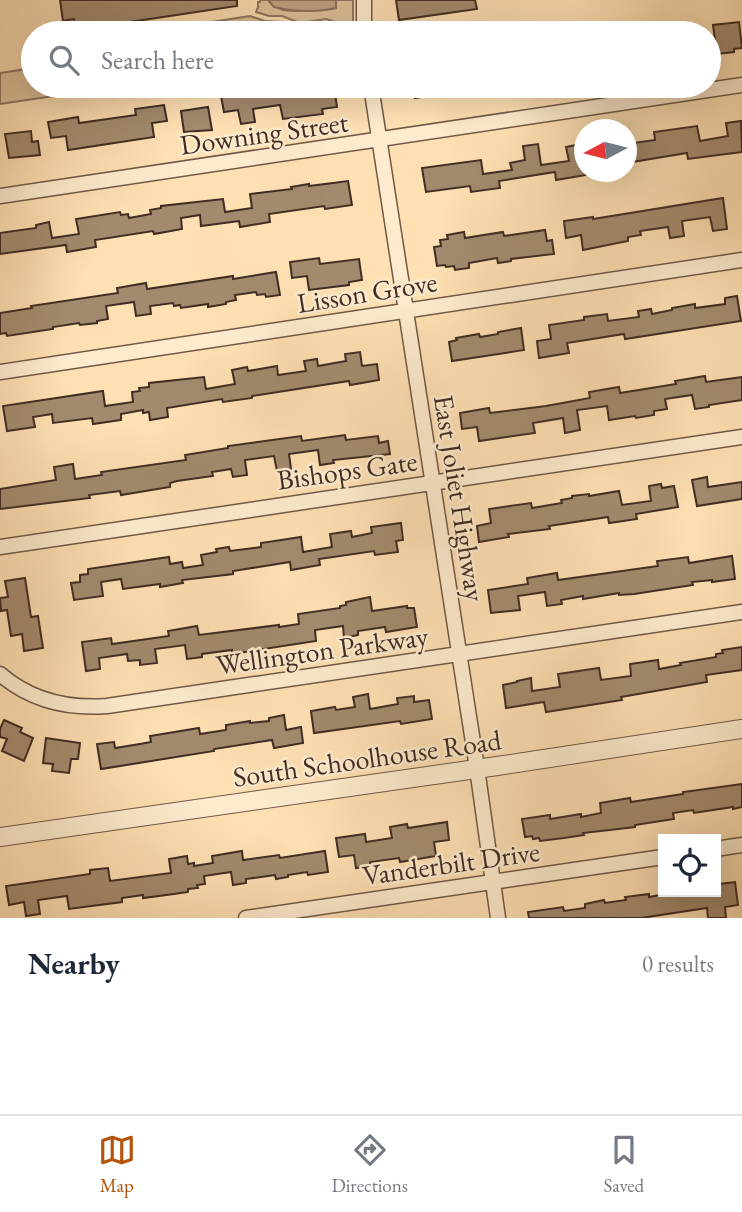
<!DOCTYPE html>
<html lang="en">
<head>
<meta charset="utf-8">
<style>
  body { margin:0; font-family:"EB Garamond",serif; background:#f2f2f3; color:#1f2937 }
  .controls { position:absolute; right:21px; bottom:21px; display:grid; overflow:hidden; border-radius:0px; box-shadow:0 7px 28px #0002 }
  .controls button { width:63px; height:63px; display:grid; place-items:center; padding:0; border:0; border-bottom:2px solid #e0e1e3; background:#fff; color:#1f2937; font:35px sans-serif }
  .compass { position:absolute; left:574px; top:119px; width:63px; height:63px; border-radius:50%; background:#fff; box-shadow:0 7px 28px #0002; rotate:263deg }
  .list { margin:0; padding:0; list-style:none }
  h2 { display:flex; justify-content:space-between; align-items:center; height:91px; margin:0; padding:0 28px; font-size:30px }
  h2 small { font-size:23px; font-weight:400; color:#747a83 }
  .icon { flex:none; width:38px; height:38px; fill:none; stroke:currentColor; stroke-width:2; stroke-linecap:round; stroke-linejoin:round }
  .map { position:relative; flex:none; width:742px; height:918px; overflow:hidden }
  .search { position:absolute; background:#fff; box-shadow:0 7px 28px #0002; left:21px; right:21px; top:21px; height:77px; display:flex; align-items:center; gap:18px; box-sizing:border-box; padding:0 24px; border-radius:38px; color:#747a83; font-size:26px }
  .sheet { height:196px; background:#fff }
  nav { display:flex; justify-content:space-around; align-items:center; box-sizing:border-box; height:98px; border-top:2px solid #e0e1e3; background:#fff; font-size:19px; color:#747a83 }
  nav a { display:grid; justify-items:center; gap:4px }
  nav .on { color:#b45309 }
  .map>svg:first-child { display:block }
  .green { fill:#dec19b; stroke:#907660; stroke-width:2 }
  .water { fill:#bea382; stroke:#8c735c; stroke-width:2 }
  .building { fill:#a38a6e; stroke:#412c24; stroke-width:2 }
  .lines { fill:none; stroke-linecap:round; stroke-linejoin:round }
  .minor-casing { stroke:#705948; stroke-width:17 }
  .tertiary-casing { stroke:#705948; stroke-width:20 }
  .minor { stroke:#feebce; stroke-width:14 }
  .tertiary { stroke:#feebce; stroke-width:18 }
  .labels { text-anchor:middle; stroke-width:5; stroke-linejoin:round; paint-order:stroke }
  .street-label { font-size:28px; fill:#412c24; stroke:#feebce }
</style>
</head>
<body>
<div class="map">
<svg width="742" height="918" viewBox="0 0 742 918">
  <rect width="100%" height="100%" fill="#fee0b3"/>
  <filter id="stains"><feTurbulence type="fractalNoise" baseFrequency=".00286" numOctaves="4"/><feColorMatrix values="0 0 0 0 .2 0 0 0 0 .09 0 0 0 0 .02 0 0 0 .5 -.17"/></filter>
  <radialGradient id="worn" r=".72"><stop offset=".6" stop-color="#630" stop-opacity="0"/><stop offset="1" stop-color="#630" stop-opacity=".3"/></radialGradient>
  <path class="green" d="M260 0H268C272 4 277 8 283 10 294 12 324 11 336 8V0H353V33H344L342 24 326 19 300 23 282 16H269L256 12 258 7V2H260Z
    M250 16 265 21 282 22 292 27 307 28 319 24 337 27 339 33H139Z
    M33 68V86H122L0 104V73Z"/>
  <path class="water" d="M268 0H336V8C317 12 292 12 274 7Z"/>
  <path class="building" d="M60 0H237V6L76 30 74 19 63 21Z
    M396 0H475L477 9 399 20Z
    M739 22 742 48 734 49V52L717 54 713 25Z
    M292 86 293 88 310 86H334L337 107 322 109 323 114 283 119 280 105 253 109 255 122 241 124 238 110 224 112 221 96Z
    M413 86H457V91L415 98Z
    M164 105 167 121 152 123 154 137 68 150 66 136 51 138 48 122 78 117 79 123 136 115 135 109Z
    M208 107 212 130 184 132 181 111Z
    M741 121 742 152 688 159 687 153 626 163V144L655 140 654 132 697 126 700 141 728 136 726 123Z
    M31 131 32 142 38 141 40 155 9 158 5 134Z
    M538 144 541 165 569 161 566 147 581 144 586 175 556 180 555 172 499 181 500 188 471 192 470 186 426 192 422 168 481 160 483 174 512 170 510 163 525 160 523 146Z
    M348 181 352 205 325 209 324 206 269 214 270 222 240 227 239 221 201 226 200 215 181 218 182 229 154 234 153 231 95 240 96 247 67 252 66 245 0 254V233L36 228V225L49 222 52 238 79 234 76 219 120 212 121 215 128 214 129 218 151 214 150 210 161 208V206L223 199 225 212 252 208 250 194 292 189 291 187 309 184V186Z
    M723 198 727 229 713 231 710 217 682 221 684 236 670 238 668 227 640 231 641 235 628 237V241L583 250 581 235 566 238 564 221 593 217V219Z
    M545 230 547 241 552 240 554 254 511 259V261L498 263 497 258 469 263V268L455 270 454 266 446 267 445 265 437 266 434 247 441 246 440 240 448 239 447 235 464 232 465 238 503 232 504 236Z
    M319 258 320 264 359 259 362 280 349 282V285L309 290 307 276 292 278 290 262Z
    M276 272 280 295 266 297 265 294 257 295 256 292 235 295 236 300 226 302V304L208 307V304L181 308 180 305 174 306 173 303 150 306 151 314 136 316 134 302 106 306 108 319 97 321V323L80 325 79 323 53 327V329L7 336 6 333 0 334V313L32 308 31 306 118 293 117 288 146 283 147 289 233 276V279Z
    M737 296 741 321 625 339 624 334 567 343 569 353 539 358 537 341 551 339 549 325 584 320V317L607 314 608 321 639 317 638 311 651 309 652 314 672 310V308L695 304V308L725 304V298Z
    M521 328 524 350 452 361 449 342 457 340 456 338 479 334 480 337 498 334V332Z
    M360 352 362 366 377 364 379 380 350 385 349 381 252 396V398L223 402 222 399 167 408 168 417 150 420 149 412 143 413V410L121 414V420L93 424 92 418 53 423 52 414 33 417 35 427 7 431 3 406 103 391 105 406 133 402 132 392 140 391 139 388 149 387V383L204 377 206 389 235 384 232 370 247 367 248 371 277 366 278 375 306 371 304 361 317 359 318 366 346 361 345 354Z
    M705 376 706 382 742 377V400L709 405V407L695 409 692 395 665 399 667 409 654 411V415L636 418 635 416 609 420 607 406 577 410 580 430 565 433 563 418 533 423 535 433 479 441 477 427 462 429 460 413 489 408 490 413 546 406 590 398 589 392 619 387 620 393 676 384 675 381Z
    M345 435 346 440 378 436 379 443 388 441 390 454 333 460 334 463 320 465 318 450 289 454 291 469 277 471 274 456 245 460 247 475 233 477 231 469 212 472 213 476 177 481 170 483V487L121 495 120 491 89 495 90 498 0 509V489L56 480 54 467 73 464 75 479 102 475 101 472 186 460 185 455 228 448V446L301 436 302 441Z
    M707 477 708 487 742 482V499L697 506 692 480Z
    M661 484 662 488 674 486 678 507 636 514 637 519 609 523 608 517 549 526 550 529 508 534 509 537 479 542 477 526 491 523 489 509 531 503 532 508 562 503 561 500 572 498V496L589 494V496L619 491 622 505 651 501 649 486Z
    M401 523 403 540 396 541 398 552 375 555 374 551 319 559 320 565 291 570 290 562 233 571V574L182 580 183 583 160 587V584L123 589 121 579 101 582 103 596 74 600 71 583 80 582V575L88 574V569L169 557 170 564 182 562 183 568 203 565 201 555 217 552 216 549 229 547 230 551 261 547V543L301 537 303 552 332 547 330 534 351 531 352 537 372 533 371 527Z
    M732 556 735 579 712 582V580L692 582 693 585 634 594 619 595V593L583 599V596L561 600 562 604 547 606 545 592 518 596 520 610 491 613 488 590 528 584 527 578 557 573 558 580 658 566 657 561 688 557 689 563Z
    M25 578 31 617 38 616 43 648 24 651 22 634 11 636 7 610 1 611 0 598 8 597 5 581Z
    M370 597 372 611 407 606V608H414L417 627 386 632 385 627 358 631V635L344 638 343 626 315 630 316 641 232 654V650L202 654V657L187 659 185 645 155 649 157 663 140 665V660L128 661 127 654 99 658 100 669 86 671 82 642 111 638 112 644 169 636 168 631 197 626 199 635 279 625V627L299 624 298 614 340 608V606L346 605V602Z
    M742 647V670L706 675 707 682 621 697 622 700 546 712 544 702 506 708 503 685 517 682V681L531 678 532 691 560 687 558 674 599 668 601 680 631 676 630 664 658 660 659 669 681 665 680 663 716 657V654L723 653 722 650Z
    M368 694 370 709 398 704 397 698 414 696V702L429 700 432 719 401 724 400 721 314 733 311 711 335 707 336 710 355 707 353 697Z
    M284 715 286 730 301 727 303 743 274 748 272 740 214 749V751L101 769 97 744 114 742 115 748 140 744 151 742 150 736 199 728 200 734 226 730V725L250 721V723L269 721V718Z
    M4 720 22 728 20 732 33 738 24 761 2 751 7 739 0 737V729Z
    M46 738 80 743 78 759H71L69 773 52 771 53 764 43 763Z
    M742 784V807L733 809V807L694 813 693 810 673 813 674 819 635 825V827L583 833 584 835 564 838 540 841 539 838 533 839 532 836 525 837 522 819 550 815V819L581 814V817L601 813 600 803 630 798 631 802 683 794V792Z
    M447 822 449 840 434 842 436 856 400 862 399 858 370 862V866L356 868 354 855 339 857 336 838 365 834 366 842 392 838 390 827 407 824 408 828Z
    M242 851 243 860 279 855 280 858 325 851 328 872 308 875 307 872 288 875V877L276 879 275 875 246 879V883L233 885 231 872 204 876 205 884 197 885 198 888 188 889V892L174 894 143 898V895L122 898V902L69 909 67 896 38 900 40 914 26 916 24 902 9 905 6 886 90 874V870L108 868 110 881 171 873 169 859 187 856 188 864 194 863V866L213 863 212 856Z
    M735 882 738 905 725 907 726 918H708L707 908 641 918H529L528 912 563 907 564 911 585 908V904L604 900 605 903 626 900 625 897 649 894V897L670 893V892H716V886L719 885V884Z"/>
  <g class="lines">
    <defs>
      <path id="minor" d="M364 33V0
        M371 86 477 768 498 918
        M0 196 742 85
        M0 372 742 260
        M0 547 742 437
        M0 674C30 700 68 709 107 706L742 612
        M716 849 742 845
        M246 918 663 857"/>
      <path id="tertiary" d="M0 837 497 766 742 729"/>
    </defs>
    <use href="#minor" class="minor-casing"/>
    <use href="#tertiary" class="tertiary-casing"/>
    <use href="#minor" class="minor"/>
    <use href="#tertiary" class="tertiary"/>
  </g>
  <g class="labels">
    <g class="street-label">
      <text transform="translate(264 133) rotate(-8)" y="10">Downing Street</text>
      <text transform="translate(367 292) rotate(-9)" y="10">Lisson Grove</text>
      <text transform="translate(347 470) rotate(-8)" y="10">Bishops Gate</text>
      <text transform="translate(460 498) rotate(81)" y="10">East Joliet Highway</text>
      <text transform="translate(322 650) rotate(-8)" y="10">Wellington Parkway</text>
      <text transform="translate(367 758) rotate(-8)" y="10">South Schoolhouse Road</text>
      <text transform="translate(451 863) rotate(-8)" y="10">Vanderbilt Drive</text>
    </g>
  </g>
  <rect width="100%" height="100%" filter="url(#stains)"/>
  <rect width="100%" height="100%" fill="url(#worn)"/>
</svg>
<div class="controls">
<button><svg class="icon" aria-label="locate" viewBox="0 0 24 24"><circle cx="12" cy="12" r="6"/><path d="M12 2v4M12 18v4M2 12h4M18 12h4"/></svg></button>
</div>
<svg class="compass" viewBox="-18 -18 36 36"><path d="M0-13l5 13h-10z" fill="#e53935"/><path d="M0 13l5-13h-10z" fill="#747a83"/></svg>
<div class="search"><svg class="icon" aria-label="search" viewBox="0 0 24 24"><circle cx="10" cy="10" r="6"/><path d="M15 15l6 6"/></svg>Search here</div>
</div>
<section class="sheet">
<h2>Nearby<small>0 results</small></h2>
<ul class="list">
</ul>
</section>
<nav>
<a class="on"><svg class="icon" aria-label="map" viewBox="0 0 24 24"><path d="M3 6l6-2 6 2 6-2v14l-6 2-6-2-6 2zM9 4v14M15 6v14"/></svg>Map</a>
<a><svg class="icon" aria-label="directions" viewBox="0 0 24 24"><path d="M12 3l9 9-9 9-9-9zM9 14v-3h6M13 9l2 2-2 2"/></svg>Directions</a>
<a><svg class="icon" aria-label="saved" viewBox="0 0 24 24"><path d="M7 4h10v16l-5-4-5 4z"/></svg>Saved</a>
</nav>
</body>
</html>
